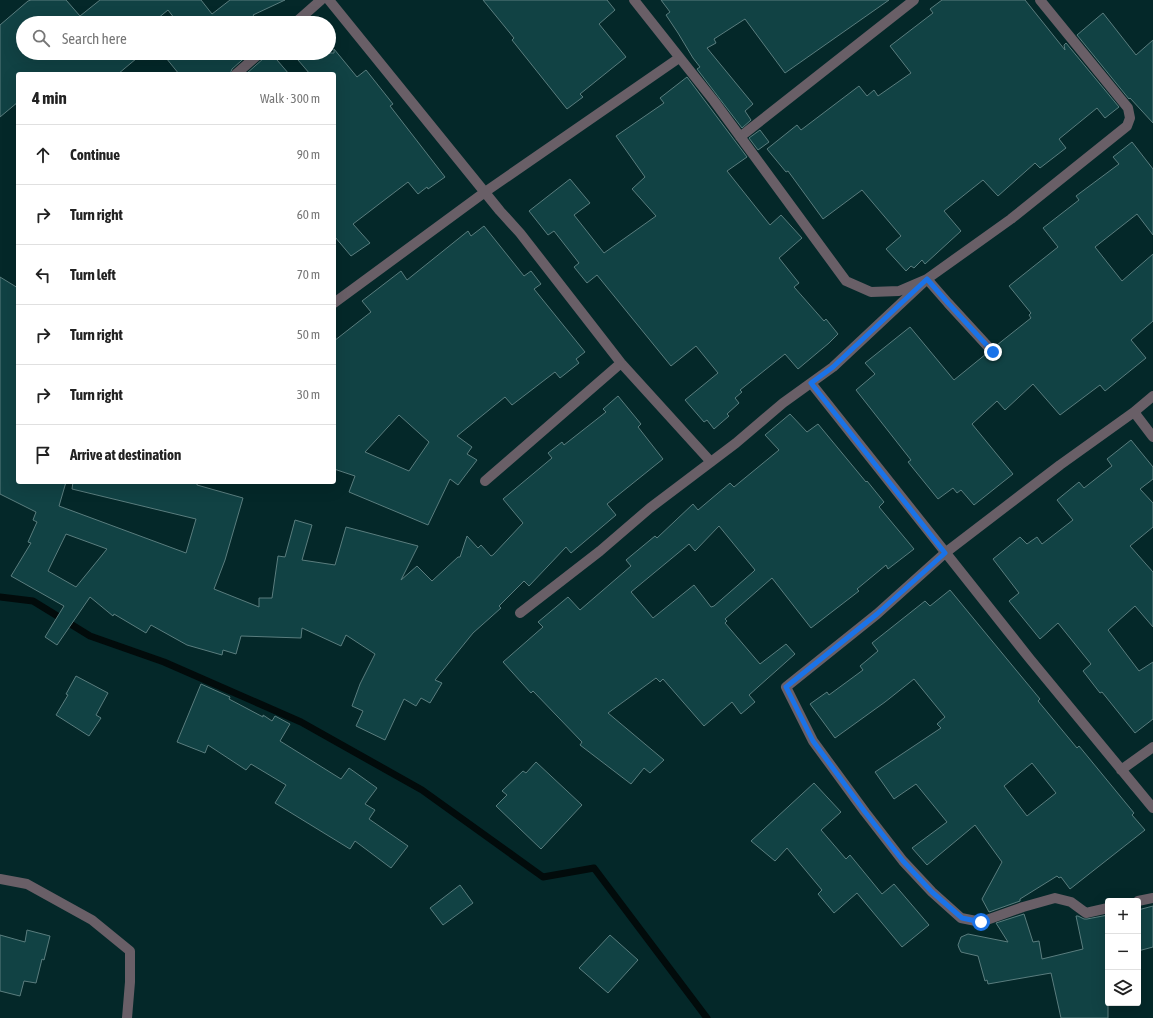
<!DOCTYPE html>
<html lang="en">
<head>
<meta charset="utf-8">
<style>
  body { margin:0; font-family:"Asap Condensed",sans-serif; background:#f6f6f6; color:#222 }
  .controls { position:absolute; right:12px; bottom:12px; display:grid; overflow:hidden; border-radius:4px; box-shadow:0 4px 16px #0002 }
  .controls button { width:36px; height:36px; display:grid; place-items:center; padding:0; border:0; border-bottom:1px solid #e0e0e0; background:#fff; color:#222; font:20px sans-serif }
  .stop { position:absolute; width:12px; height:12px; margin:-9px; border:3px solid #1a73e8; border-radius:50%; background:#fff }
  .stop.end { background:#1a73e8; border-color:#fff; box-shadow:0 1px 4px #0008 }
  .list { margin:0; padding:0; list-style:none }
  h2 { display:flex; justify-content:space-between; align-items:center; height:52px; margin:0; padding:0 16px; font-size:17px }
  h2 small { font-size:13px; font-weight:400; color:#767676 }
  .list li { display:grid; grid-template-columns:26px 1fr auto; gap:12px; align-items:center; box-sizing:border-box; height:60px; padding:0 16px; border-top:1px solid #e0e0e0 }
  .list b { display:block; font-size:15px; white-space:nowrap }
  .list em { font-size:13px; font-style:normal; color:#767676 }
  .icon { flex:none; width:22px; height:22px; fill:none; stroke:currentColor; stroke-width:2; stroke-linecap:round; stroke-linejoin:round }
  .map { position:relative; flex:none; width:1153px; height:1018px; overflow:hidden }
  .search { position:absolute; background:#fff; box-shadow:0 4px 16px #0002; left:16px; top:16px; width:320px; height:44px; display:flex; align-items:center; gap:10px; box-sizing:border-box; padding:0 14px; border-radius:22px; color:#767676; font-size:15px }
  .panel { position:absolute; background:#fff; box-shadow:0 4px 16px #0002; left:16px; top:72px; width:320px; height:412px; border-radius:4px }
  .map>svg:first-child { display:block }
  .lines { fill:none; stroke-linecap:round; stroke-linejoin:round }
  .stream { stroke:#020b0b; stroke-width:7 }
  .building { fill:#114244; stroke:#5a7d7e; fill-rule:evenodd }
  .street { stroke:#695f67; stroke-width:10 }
  .route { stroke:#1a73e8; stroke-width:5 }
</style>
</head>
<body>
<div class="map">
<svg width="1153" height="1018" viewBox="0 0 1153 1018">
  <rect width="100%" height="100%" fill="#042829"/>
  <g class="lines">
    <path class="stream" d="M0 597 33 601 90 636 164 662 301 722 422 790 543 877 594 868 707 1018"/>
  </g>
  <path class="building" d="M31 0H66L80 16 100 0H201L212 14 230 0H285L253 15 259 23H178L168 10 152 23H23V53H143L118 74H18V102L0 117V25L28 1Z
    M483 0H607L615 10 599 24 626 57 580 94 583 97 567 109 512 40 514 38Z
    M661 0H889L785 73 745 19 714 39 716 43 707 48 753 104 745 111 751 120 742 128 697 69 700 67 693 58 678 33 666 15 670 12Z
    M942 0H1025L1065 50 1064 45 1066 43 1119 107 1105 118 1097 108 1059 139 1066 148 1040 168 1035 163 998 196 983 180 944 211 961 231 925 264 922 260 914 268 911 266 906 271 886 249 901 236 862 190 823 219 788 171 786 172 767 149 797 125 801 130 859 86 867 96 874 90 878 96 911 73 890 46 933 13 930 9Z
    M1103 13 1136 55 1153 40V123L1130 98 1129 99 1077 35Z
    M334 49 357 77 366 70 393 104 390 106 445 177 428 189 427 187 418 194 408 182 353 224 370 243 351 256 335 237 334 238V74H310L292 53H334Z
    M162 53H250L232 69 230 74H179Z
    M266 53H271L289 74H246L264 58Z
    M687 77 747 157 727 171 770 225 781 215 802 238 779 258 799 283 794 287 824 321 826 319 838 334 829 343 798 369 785 354 740 390 742 392 735 398 739 403 727 414 729 416 714 429 707 420 704 422 685 400 718 373 696 346 671 366 597 275 587 283 574 267 579 263 554 231 548 235 529 211 570 179 590 203 574 215 604 253 656 216 632 189 645 177 616 136 664 103 660 98Z
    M760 130 769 142 758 150 749 138Z
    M1132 142 1153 169V235L1137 214 1095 247 1122 281 1153 254V321L1131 340 1146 358 1105 391 1100 385 1060 415 1033 384 1005 410 997 401 972 424 1013 474 974 505 961 490 957 493 953 488 938 499 908 462 911 460 856 390 875 374 865 363 910 327 954 380 986 354 991 358 997 357 999 351 996 346 997 345 1031 318 1029 315 1031 313 1009 286 1058 247 1043 228 1079 200 1076 196 1119 164 1113 157Z
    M484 226 524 276 531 271 541 284 534 289 585 352 576 359 579 363 560 378 555 372 512 405 505 397 457 436 472 447 467 454 477 460 458 485 450 479 428 525 349 492 355 476 334 469V341L371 312 362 301 401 271 407 280 468 231 471 236ZM399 415 429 442 409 471 365 452Z
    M0 277 18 288V482H66L59 506 186 553 196 519 72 489 73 482H197V485L243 498 225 560 214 589 259 607V598H272L278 556 285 557 295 520 312 525 302 560 335 565 346 527 418 546 401 580 417 566 432 581 458 557H460L467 536 478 548 481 545 491 556 493 555 523 523 503 499 552 458 548 453 562 442 564 445 606 412 603 409 618 396 641 424 638 427 663 459 607 504 616 515 571 553 566 547 529 586 524 581 499 606 501 608 473 633 435 680 442 683 430 703 421 698 416 706 404 699 385 740 356 726 363 711 352 706 360 684 375 654 346 635 341 646 302 628 301 638 241 636 236 654 223 650 222 655 187 645 151 625 146 633 114 614 113 616 90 597 57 645 45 637 64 606 11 576 31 543 28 542 37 522 33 520 36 512 0 494ZM66 534 107 549 76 587 48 571Z
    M790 414 807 432 818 424 866 482 867 481 884 502 879 507 914 549 888 569 886 565 857 589 859 591 811 628 772 578 725 619 727 621 725 623 760 664 786 644 795 654 749 695 755 702 741 714 732 702 704 726 663 679 660 682 656 678 608 713 664 760 650 773 644 768 631 784 580 745 582 742 533 691 531 693 503 662 543 627 538 622 568 597 580 610 631 566 626 560 655 536 657 538 693 504 698 510 730 483 734 487 779 450 765 435ZM719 526 755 570 753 572 714 606 711 607 694 585 653 618 631 592 689 544 695 551Z
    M1131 440 1153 467V479L1140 489 1153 503V527L1130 546 1153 572V627L1135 606 1108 630 1139 671 1153 662V719L1135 733 1102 692 1100 693 1083 671 1091 664 1058 623 1040 639 1009 601 1019 593 993 559 1020 537 1027 544 1037 537 1042 544 1073 520 1057 500 1079 482 1084 488 1112 466 1107 459Z
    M950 590 1016 670 1040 699 1038 701 1077 748 1079 746 1134 813 1132 815 1145 830 1070 889 1061 877 1059 878 1057 876 1020 899V901L989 912 982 899 1002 862 975 825 927 865 912 848 947 822 916 784 894 799 875 772 941 728 937 724 945 717 914 679 885 702 835 738 810 704 827 692 829 695 863 670 860 666 878 651 872 643 925 601 930 606ZM1032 763 1056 793 1027 816 1004 786Z
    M76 676 108 693 96 715 101 718 89 736 56 715 68 695 66 694Z
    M201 684 230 697 229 699 263 717V715L272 721 275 716 290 724 280 741 341 779 349 768 377 788 365 804 375 810 369 819 408 846 391 868 355 841 350 849 275 803 286 785 251 764 246 770 208 745 205 753 177 742Z
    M536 762 582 805 541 849 496 806 507 795 502 791 523 771 526 773Z
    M814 783 841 812 821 830 846 859 850 855 882 894 894 884 929 925 902 947 857 893 834 913 818 894 822 890 787 848 775 861 751 841Z
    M460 885 473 903 443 925 430 908Z
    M1153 906V947L1138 951V910Z
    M1024 914 1033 942 1039 941 1042 959 1083 949 1076 916H1078L1084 919H1087L1108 915V1018H1061L1051 973 988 984 987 980 985 981 978 956 965 953 961 952 959 948 958 945 961 937 968 934 1008 942 996 923Z
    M27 930 50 936 44 960 42 959 36 983 24 981 20 996 0 991V935L25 942Z
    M610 935 638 960 608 993 579 968Z"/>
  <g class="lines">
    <path class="street" d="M329 0 500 211 520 233 621 363 711 462
      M634 0 714 101 846 281 871 292 899 291 927 279 1011 219 1127 126 1130 118 1128 108 1040 0
      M295 23 321 0
      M236 74 260 53
      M740 137 914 0
      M334 303 485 192 679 58
      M811 383 1030 659 1153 808
      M1134 412 1153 437
      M485 481 621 363
      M520 613 600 551 650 508 736 443 783 403 833 367 927 279 948 303 993 352
      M1121 770 1153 747
      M0 879 27 884 92 920 130 951V982L127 1018
      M1138 901 1153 898
      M1108 908 1086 913 1071 902 1055 898 1023 907 981 922 961 918 932 892 903 861 865 812 813 741 786 687 877 614 945 553 1060 465 1134 412 1153 396"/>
  </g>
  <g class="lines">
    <path class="route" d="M981 922 962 918 932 892 903 861 865 812 813 741 786 687 877 614 945 553 811 383 833 367 927 279 948 303 993 352"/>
  </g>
</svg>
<div class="controls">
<button>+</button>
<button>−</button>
<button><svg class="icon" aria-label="layers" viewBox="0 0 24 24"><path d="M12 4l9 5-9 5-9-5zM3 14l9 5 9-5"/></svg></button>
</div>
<div class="stop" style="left:981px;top:922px"></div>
<div class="stop end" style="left:993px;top:352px"></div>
<div class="search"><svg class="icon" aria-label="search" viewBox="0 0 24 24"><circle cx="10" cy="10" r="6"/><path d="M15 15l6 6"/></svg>Search here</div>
<section class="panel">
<h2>4 min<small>Walk · 300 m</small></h2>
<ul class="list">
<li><svg class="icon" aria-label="ahead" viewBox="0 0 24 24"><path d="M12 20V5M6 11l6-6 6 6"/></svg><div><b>Continue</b></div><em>90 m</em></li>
<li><svg class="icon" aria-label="right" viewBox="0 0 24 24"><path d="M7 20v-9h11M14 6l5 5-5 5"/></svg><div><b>Turn right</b></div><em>60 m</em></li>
<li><svg class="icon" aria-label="left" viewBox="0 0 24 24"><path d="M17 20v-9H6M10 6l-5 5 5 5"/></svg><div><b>Turn left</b></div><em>70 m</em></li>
<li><svg class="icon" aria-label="right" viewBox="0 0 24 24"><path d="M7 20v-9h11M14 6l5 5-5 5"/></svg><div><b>Turn right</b></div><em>50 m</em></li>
<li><svg class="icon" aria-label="right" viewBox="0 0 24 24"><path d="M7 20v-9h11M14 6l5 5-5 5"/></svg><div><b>Turn right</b></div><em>30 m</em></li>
<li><svg class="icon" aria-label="arrive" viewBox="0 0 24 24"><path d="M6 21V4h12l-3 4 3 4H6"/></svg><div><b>Arrive at destination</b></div></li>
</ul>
</section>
</div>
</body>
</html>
